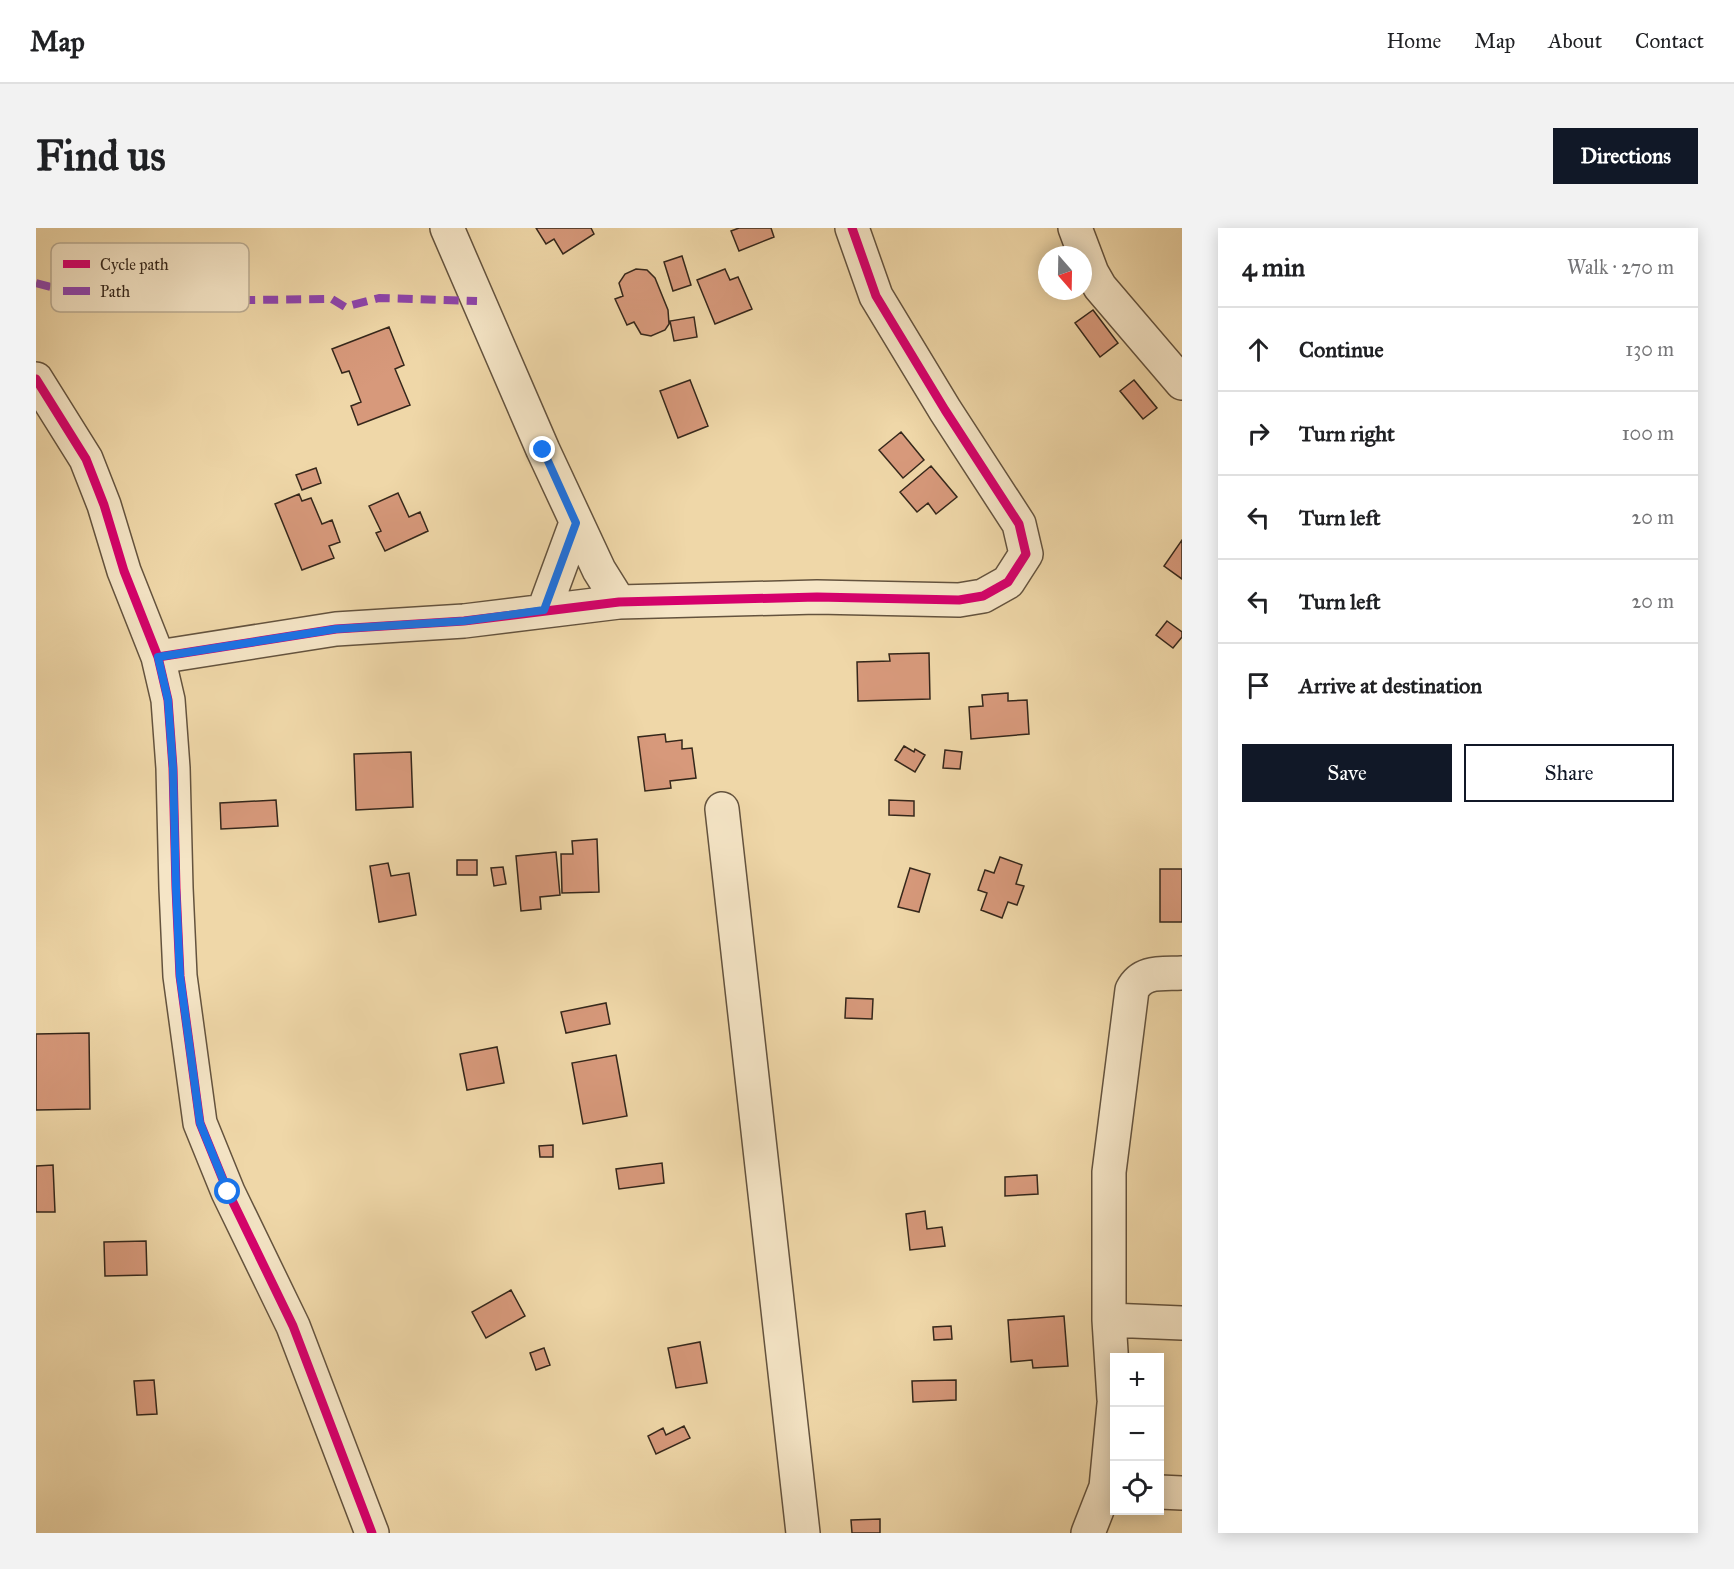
<!DOCTYPE html>
<html lang="en">
<head>
<meta charset="utf-8">
<style>
  body { margin:0; font-family:"IM FELL Great Primer",serif; background:#f2f2f2; color:#202124 }
  .controls { position:absolute; right:18px; bottom:18px; display:grid; overflow:hidden; border-radius:0px; box-shadow:0 3px 15px #0003 }
  .controls button { width:54px; height:54px; display:grid; place-items:center; padding:0; border:0; border-bottom:2px solid #e0e0e0; background:#fff; color:#202124; font:30px sans-serif }
  .compass { position:absolute; left:1002px; top:18px; width:54px; height:54px; border-radius:50%; background:#fff; box-shadow:0 3px 15px #0003; rotate:160deg }
  .stop { position:absolute; width:18px; height:18px; margin:-14px; border:4px solid #1a73e8; border-radius:50%; background:#fff }
  .stop.end { background:#1a73e8; border-color:#fff; box-shadow:0 2px 6px #0008 }
  .list { margin:0; padding:0; list-style:none }
  h2 { display:flex; justify-content:space-between; align-items:center; height:78px; margin:0; padding:0 24px; font-size:26px }
  h2 small { font-size:20px; font-weight:400; color:#757577 }
  .list li { display:grid; grid-template-columns:39px 1fr auto; gap:18px; align-items:center; box-sizing:border-box; height:84px; padding:0 24px; border-top:2px solid #e0e0e0 }
  .list b { display:block; font-size:22px; white-space:nowrap }
  .list em { font-size:20px; font-style:normal; color:#757577 }
  .actions { display:flex; gap:12px; padding:18px 24px }
  .actions a { flex:1; padding:14px 0; border:2px solid #111827; border-radius:0px; text-align:center; font-size:21px; color:#111827 }
  .actions .main { background:#111827; color:#fff }
  .icon { flex:none; width:33px; height:33px; fill:none; stroke:currentColor; stroke-width:2; stroke-linecap:round; stroke-linejoin:round }
  .map { position:relative; flex:none; width:1146px; height:1305px; overflow:hidden; border-radius:0px }
  header { display:flex; align-items:center; gap:36px; box-sizing:border-box; height:84px; padding:0 30px; background:#fff; border-bottom:2px solid #e0e0e0 }
  header strong { font-size:28px }
  nav { display:flex; gap:33px; margin-inline-start:auto; font-size:21px }
  .intro { display:flex; align-items:center; justify-content:space-between; box-sizing:border-box; height:144px; padding:0 36px }
  h1 { margin:0; font-size:42px }
  .button { padding:15px 27px; border-radius:0px; background:#111827; color:#fff; font-size:21px; font-weight:700 }
  main { display:flex; gap:36px; padding:0 36px }
  aside { flex:1; background:#fff; border-radius:0px; box-shadow:0 3px 15px #0003 }
  .map>svg:first-child { display:block }
  .building { fill:#d7997b; stroke:#35271b; stroke-width:1.5 }
  .lines { fill:none; stroke-linecap:round; stroke-linejoin:round }
  .minor-casing { stroke:#64533e; stroke-width:36 }
  .minor { stroke:#f5e5c6; stroke-width:33 }
  .quiet { stroke:#8e44ad; stroke-width:8; stroke-dasharray:15 8; stroke-linecap:butt }
  .cycleway-casing { stroke:#f5e5c6; stroke-width:13 }
  .cycleway { stroke:#d6006c; stroke-width:9 }
  .route { stroke:#1a73e8; stroke-width:8 }
  .key { fill:#f5e5c6; stroke:#bbac93; stroke-width:1.5 }
  .key-label { font-size:16px; fill:#35271b }
</style>
</head>
<body>
<header>
<strong>Map</strong>
<nav><a>Home</a><a>Map</a><a>About</a><a>Contact</a></nav>
</header>
<div class="intro"><h1>Find us</h1><a class="button">Directions</a></div>
<main>
<div class="map">
<svg width="1146" height="1305" viewBox="0 0 1146 1305">
  <rect width="100%" height="100%" fill="#efd7a8"/>
  <filter id="stains"><feTurbulence type="fractalNoise" baseFrequency=".00333" numOctaves="4"/><feColorMatrix values="0 0 0 0 .2 0 0 0 0 .09 0 0 0 0 .02 0 0 0 .5 -.17"/></filter>
  <radialGradient id="worn" r=".72"><stop offset=".6" stop-color="#630" stop-opacity="0"/><stop offset="1" stop-color="#630" stop-opacity=".3"/></radialGradient>
  <path class="building" d="M500 0H555L558 6 527 26 518 11 510 16Z
    M703 0H735L738 9 703 23 695 3Z
    M646 28 655 57 637 63 628 34Z
    M600 41 611 42 619 50 632 82 633 96 629 102 615 108 605 106 598 94 591 97 579 71 587 68 583 55 589 46Z
    M689 41 694 52 702 49 716 81 679 96 661 52Z
    M1057 82 1082 115 1064 129 1039 95Z
    M658 89 661 109 638 113 634 93Z
    M353 99 368 137 359 141 374 177 322 197 315 178 325 174 313 143 306 145 296 121Z
    M654 152 672 198 642 210 624 163Z
    M1098 152 1121 180 1107 191 1084 163Z
    M865 204 888 232 867 250 843 222Z
    M895 238 921 269 900 286 892 275 881 284 864 264Z
    M280 240 285 255 266 262 260 247Z
    M362 265 373 289 384 284 392 303 349 323 340 305 345 303 333 278Z
    M263 266 266 273 275 270 286 296 296 292 304 314 293 318 298 330 266 342 239 276Z
    M1146 312V351L1128 338Z
    M1131 393 1146 404V409L1137 420 1120 407Z
    M893 425 894 471 822 473 821 434 854 433 853 426Z
    M972 465V473L991 472 993 506 935 511 933 479 947 478 946 467Z
    M629 506 630 514 646 512V521L656 520 660 550 634 553 635 560 609 563 602 509Z
    M868 518 878 524 879 521 889 527 879 544 859 532Z
    M909 522 926 524 924 541 907 540Z
    M375 524 377 579 320 582 318 526Z
    M240 572 242 598 185 601 184 575Z
    M853 572 878 573V588L853 587Z
    M561 611 563 664 526 665 525 626H537L536 613Z
    M520 624 524 667 504 669 505 681 485 683 480 628Z
    M964 629 986 637 980 656 988 658 981 677 972 674 966 690 945 682 951 665 942 662 949 642 958 645Z
    M421 632H441V647H421Z
    M352 635 355 648 373 645 380 687 343 694 334 638Z
    M467 639 470 656 458 658 455 640Z
    M874 640 894 646 883 684 862 679Z
    M1124 641H1146V694H1124Z
    M810 770 837 771 836 791 809 790Z
    M570 775 574 796 530 805 525 784Z
    M53 805 54 881 0 882V806Z
    M461 819 468 855 431 862 424 826Z
    M580 827 591 888 547 896 536 835Z
    M517 917V929H504L503 918Z
    M626 935 628 955 583 961 580 941Z
    M17 937 19 984H0V938Z
    M1001 947 1002 966 969 968V949Z
    M889 983 891 1001 906 999 909 1018 874 1022 870 986Z
    M110 1013 111 1047 69 1048 68 1014Z
    M475 1062 489 1088 450 1110 436 1084Z
    M1028 1088 1032 1138 997 1140 996 1132 975 1134 972 1092Z
    M915 1098 916 1111 898 1112 897 1099Z
    M664 1114 671 1155 640 1160 632 1120Z
    M508 1120 514 1137 500 1142 494 1125Z
    M118 1152 121 1186 101 1187 98 1153Z
    M920 1152V1172L877 1174 876 1153Z
    M648 1198 654 1210 620 1226 612 1208 627 1200 630 1207Z
    M844 1291V1305H816L815 1292Z"/>
  <g class="lines">
    <defs>
      <path id="minor" d="M411 0 507 222 563 342 583 374
        M1039 0 1056 45 1064 59 1146 155
        M0 151 50 231 68 277 88 343 122 429 132 472 137 540 140 660 144 748 164 895 192 964 257 1098 336 1305
        M508 382 540 295
        M122 429 300 401 428 393 583 374 781 369 923 372 947 368 972 354 990 326 983 296 909 182 840 68 816 0
        M686 581 767 1305
        M1073 1092 1146 1095
        M1078 1171 1073 1092V944L1096 762C1106 742 1126 746 1146 745
        M1124 1264 1146 1265
        M1052 1305 1070 1259 1078 1176"/>
    </defs>
    <use href="#minor" class="minor-casing"/>
    <use href="#minor" class="minor"/>
    <path class="quiet" d="M0 55 44 67 107 71 194 66 212 72 296 71 309 79 343 70 441 73"/>
    <defs>
      <path id="cycleway" d="M0 151 50 231 68 277 88 343 122 429 132 472 137 540 140 660 144 748 164 895 192 964 257 1098 336 1305
        M122 429 300 401 428 393 583 374 781 369 923 372 947 368 972 354 990 326 983 296 909 182 840 68 816 0"/>
    </defs>
    <use href="#cycleway" class="cycleway-casing"/>
    <use href="#cycleway" class="cycleway"/>
  </g>
  <g class="lines">
    <path class="route" d="M192 964 164 895 144 748 140 660 137 540 132 472 122 429 300 401 428 393 508 382 540 295 507 222"/>
  </g>
  <rect x="15" y="15" width="198" height="69" rx="9" class="key"/>
  <rect x="27" y="32" width="27" height="8" fill="#d6006c"/>
  <rect x="27" y="59" width="27" height="8" fill="#8e44ad"/>
  <g class="key-label">
    <text x="64" y="42">Cycle path</text>
    <text x="64" y="69">Path</text>
  </g>
  <rect width="100%" height="100%" filter="url(#stains)"/>
  <rect width="100%" height="100%" fill="url(#worn)"/>
</svg>
<div class="controls">
<button>+</button>
<button>−</button>
<button><svg class="icon" aria-label="locate" viewBox="0 0 24 24"><circle cx="12" cy="12" r="6"/><path d="M12 2v4M12 18v4M2 12h4M18 12h4"/></svg></button>
</div>
<svg class="compass" viewBox="-18 -18 36 36"><path d="M0-13l5 13h-10z" fill="#e53935"/><path d="M0 13l5-13h-10z" fill="#757577"/></svg>
<div class="stop" style="left:192px;top:964px"></div>
<div class="stop end" style="left:507px;top:222px"></div>
</div>
<aside>
<h2>4 min<small>Walk · 270 m</small></h2>
<ul class="list">
<li><svg class="icon" aria-label="ahead" viewBox="0 0 24 24"><path d="M12 20V5M6 11l6-6 6 6"/></svg><div><b>Continue</b></div><em>130 m</em></li>
<li><svg class="icon" aria-label="right" viewBox="0 0 24 24"><path d="M7 20v-9h11M14 6l5 5-5 5"/></svg><div><b>Turn right</b></div><em>100 m</em></li>
<li><svg class="icon" aria-label="left" viewBox="0 0 24 24"><path d="M17 20v-9H6M10 6l-5 5 5 5"/></svg><div><b>Turn left</b></div><em>20 m</em></li>
<li><svg class="icon" aria-label="left" viewBox="0 0 24 24"><path d="M17 20v-9H6M10 6l-5 5 5 5"/></svg><div><b>Turn left</b></div><em>20 m</em></li>
<li><svg class="icon" aria-label="arrive" viewBox="0 0 24 24"><path d="M6 21V4h12l-3 4 3 4H6"/></svg><div><b>Arrive at destination</b></div></li>
</ul>
<div class="actions"><a class="main">Save</a><a>Share</a></div>
</aside>
</main>
</body>
</html>
